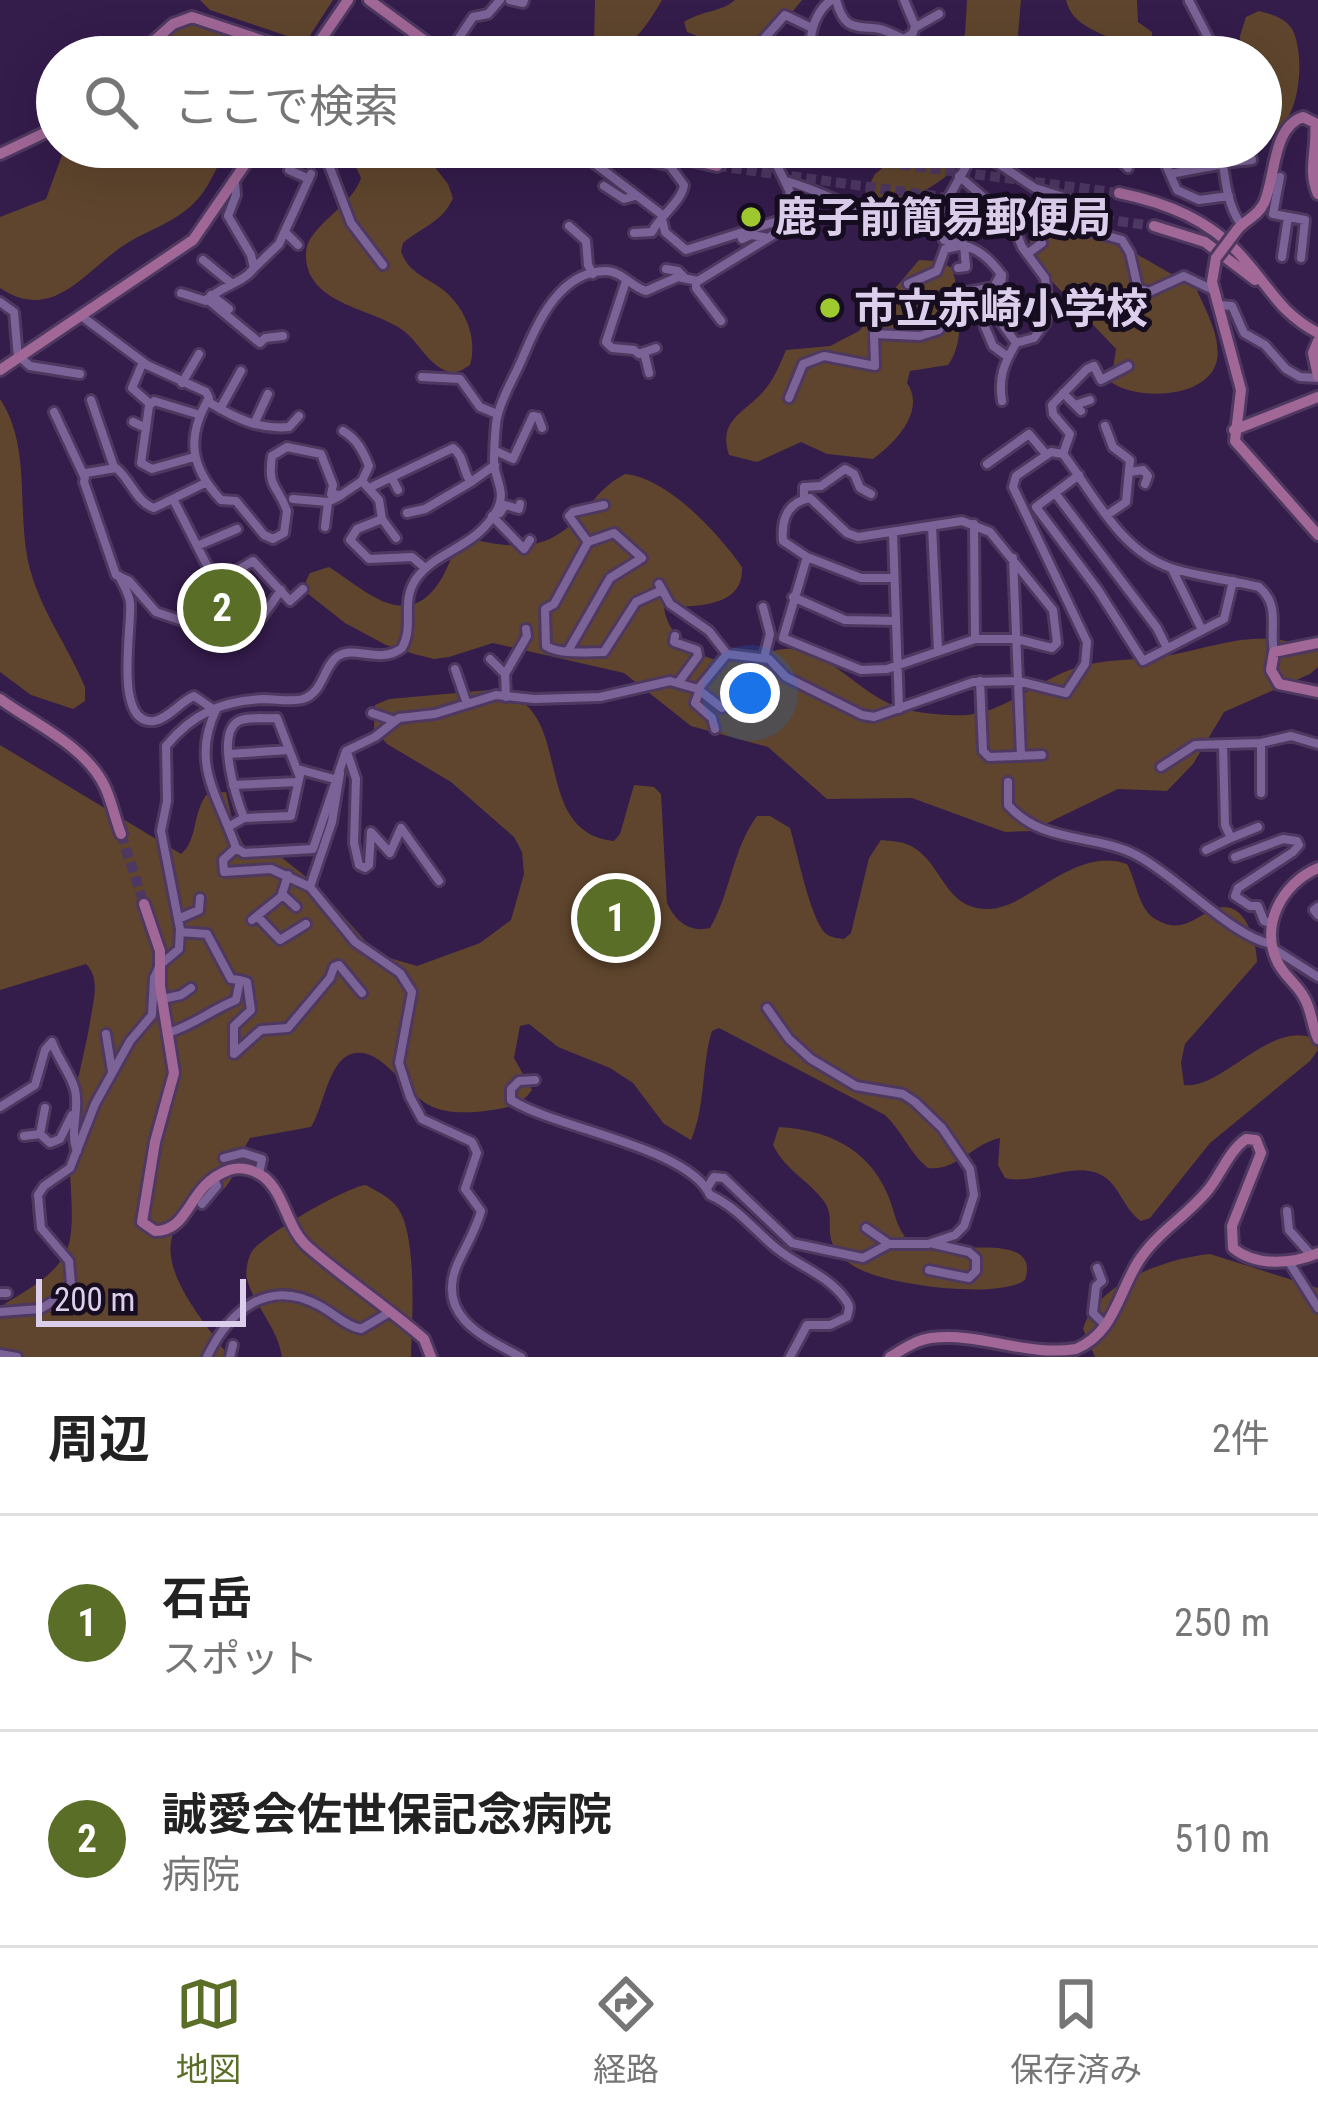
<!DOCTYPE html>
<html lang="ja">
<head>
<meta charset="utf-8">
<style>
  body { margin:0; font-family:"Roboto Condensed","Noto Sans JP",sans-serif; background:#f2f2f2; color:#222 }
  .scale { position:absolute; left:36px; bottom:30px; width:210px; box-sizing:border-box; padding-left:12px; border:6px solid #dccfec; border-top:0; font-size:33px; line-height:42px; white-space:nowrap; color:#dccfec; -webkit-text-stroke:9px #170d21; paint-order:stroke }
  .you { position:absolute; left:750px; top:693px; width:42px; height:42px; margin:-30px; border:9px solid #fff; border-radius:50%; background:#1a73e8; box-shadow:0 0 0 18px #1a73e833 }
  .badge { display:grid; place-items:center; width:78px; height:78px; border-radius:50%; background:#5a6e28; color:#fff; font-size:39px; font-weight:700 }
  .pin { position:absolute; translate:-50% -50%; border:6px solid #fff; box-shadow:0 3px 12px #0006 }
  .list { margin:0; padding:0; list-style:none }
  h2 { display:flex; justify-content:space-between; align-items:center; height:156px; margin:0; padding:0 48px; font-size:51px }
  h2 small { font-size:39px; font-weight:400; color:#767676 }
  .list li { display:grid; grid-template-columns:78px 1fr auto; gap:36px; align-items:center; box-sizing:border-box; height:216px; padding:0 48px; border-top:3px solid #e0e0e0 }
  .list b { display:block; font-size:45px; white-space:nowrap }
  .list p { margin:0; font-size:39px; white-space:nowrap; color:#767676 }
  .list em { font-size:39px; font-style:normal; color:#767676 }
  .icon { flex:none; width:66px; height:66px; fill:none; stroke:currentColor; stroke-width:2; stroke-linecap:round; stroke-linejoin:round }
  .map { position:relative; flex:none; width:1318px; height:1357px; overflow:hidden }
  .search { position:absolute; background:#fff; box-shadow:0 12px 48px #0002; left:36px; right:36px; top:36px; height:132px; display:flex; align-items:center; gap:30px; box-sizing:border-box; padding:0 42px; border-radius:66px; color:#767676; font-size:45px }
  .sheet { height:588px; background:#fff }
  nav { display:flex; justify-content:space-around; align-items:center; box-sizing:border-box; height:168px; border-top:3px solid #e0e0e0; background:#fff; font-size:33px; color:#767676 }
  nav a { display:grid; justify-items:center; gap:6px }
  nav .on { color:#5a6e28 }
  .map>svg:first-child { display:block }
  .green { fill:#5f452d }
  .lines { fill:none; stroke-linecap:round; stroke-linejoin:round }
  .secondary-tunnel { stroke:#4d3763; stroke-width:10; stroke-dasharray:10 5; stroke-linecap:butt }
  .street-casing { stroke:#4e3860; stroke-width:14 }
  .secondary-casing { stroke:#4e3860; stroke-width:16 }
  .street { stroke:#7b6398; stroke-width:8 }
  .secondary { stroke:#a06797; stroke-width:10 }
  .secondary-bridge-casing { stroke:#4e3860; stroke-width:16; stroke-linecap:butt }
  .secondary-bridge { stroke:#a06797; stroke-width:10 }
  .poi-dot { fill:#9eca2f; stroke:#170d21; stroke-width:4.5 }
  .labels { text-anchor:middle; stroke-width:10; stroke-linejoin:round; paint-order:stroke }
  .poi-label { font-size:42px; font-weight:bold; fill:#dccfec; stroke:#170d21; text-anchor:start }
</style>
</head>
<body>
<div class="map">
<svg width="1318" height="1357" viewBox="0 0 1318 1357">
  <rect width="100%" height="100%" fill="#341c4b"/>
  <path class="green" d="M200 0H333L309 37 302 41 210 10Z
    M595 0H662C648 24 634 47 606 55L594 40Z
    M735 0H802C755 58 755 59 687 32L684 22C700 11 722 12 735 0Z
    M967 0H1021L1018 35 1021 57H950L965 34Z
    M1066 0H1137L1138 22 1152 32 1153 57H1121L1111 38C1092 30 1071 22 1066 0Z
    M1259 11C1271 14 1285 18 1292 29 1307 55 1300 138 1261 134V57H1241L1240 36 1246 17Z
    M193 23 231 35 243 57H141C157 42 171 26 193 23Z
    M65 147H228C217 165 209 189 194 203 175 222 151 229 129 242 87 267 55 325 0 288V217L46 199Z
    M347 147H419L448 184 453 198C443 222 422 227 403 243L401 251C409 276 432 278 449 295 468 314 477 341 470 365 461 371 455 375 444 370 427 362 418 342 404 331 375 308 304 305 306 253 306 227 352 207 361 178Z
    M909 147H969C956 181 904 204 870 210L861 201 875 174Z
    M1074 224 1098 232 1196 288C1205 309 1221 336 1217 360 1209 399 1137 401 1111 382L1116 349 1045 274 1028 249 1031 238Z
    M919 260 938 261 952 268C960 295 966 342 948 365L910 371 907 383C926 410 896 443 873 459L827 454 801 442 757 462 729 455C718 421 742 414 762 393 774 380 779 366 786 350L830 346 859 331Z
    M0 399C31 445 17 508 28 561 38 607 67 644 85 687V701L73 709 31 695 0 672Z
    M625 474C668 478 718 533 742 567 744 609 694 605 664 608 669 642 706 665 738 661 755 659 776 647 791 649 829 653 854 686 886 702 907 713 943 716 967 715 1003 712 1034 684 1067 671 1099 658 1133 661 1166 656 1229 644 1252 628 1318 649V667L1310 674 1224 712 1193 764 1167 791 1118 789 1031 831 1005 832 912 798 827 799 768 747 691 726 624 673 493 643 449 657 434 659 414 654 386 645 345 623 307 593 306 581 310 573 329 567C367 591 409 636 443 576 449 565 453 552 460 541L466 538C520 550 550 553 589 506 600 492 608 483 625 474Z
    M490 690C503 693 515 695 525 704 566 739 540 833 614 841L620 834 634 785 654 787 661 794 667 903C675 921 690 933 710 928 731 892 732 850 757 816H770L790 828C797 852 810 917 825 933 831 938 837 938 844 939L851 933 869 858 881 840C890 841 901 841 909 845 942 860 943 908 986 909 1027 911 1073 845 1127 864 1137 882 1138 910 1157 920 1183 935 1196 915 1218 908 1246 900 1257 944 1257 962L1185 1044 1181 1062 1184 1085C1222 1090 1272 1018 1315 1039L1318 1050 1310 1061 1210 1143 1150 1218 1141 1221C1124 1210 1120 1186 1103 1176 1074 1159 1036 1186 1005 1178L998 1165 1000 1138C972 1144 958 1171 928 1168 910 1154 902 1131 885 1115L719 1028 712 1031C701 1066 706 1106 691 1140L664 1124 633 1083 610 1068 558 1047 529 1024 520 1026 514 1058 532 1090C522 1104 509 1108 492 1110 472 1113 445 1115 427 1104 406 1092 380 1044 351 1054 328 1062 324 1107 311 1127L250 1138C241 1152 238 1168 230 1181 218 1200 200 1202 185 1216 142 1257 206 1322 229 1357H0V1307C24 1291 58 1276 68 1247 77 1219 67 1166 69 1135 72 1093 85 1056 91 1016 94 998 100 978 86 964L0 990V745L181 854C198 841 192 811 208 793L226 792 233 823 246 850 276 853 315 884 370 946 383 956 417 966 480 943 511 920 524 874 522 852 514 837 451 782 387 744 374 729 375 705 389 699Z
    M779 1127C826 1130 867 1147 887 1193 894 1208 895 1223 905 1237 921 1242 936 1247 953 1248 977 1249 1039 1238 1025 1280 998 1300 880 1285 852 1265 815 1239 840 1222 823 1200 807 1179 785 1170 773 1145Z
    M366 1185C376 1191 390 1197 397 1207 418 1234 412 1323 411 1357H282C278 1328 254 1306 247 1279 245 1271 248 1258 252 1251 264 1235 346 1187 366 1185Z
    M1210 1254 1318 1288V1357H1095L1083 1329C1096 1283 1167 1258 1210 1254Z"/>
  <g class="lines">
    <path class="secondary-tunnel" d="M767 147 1119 193
      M717 166 1154 226
      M121 834 144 904"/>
    <defs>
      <path id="street" d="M510 0 523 3 524 0
        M836 0C843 25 849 27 873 28 884 28 894 35 904 39L913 33 915 26 904 0
        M1189 1 1212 45V57
        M916 27 939 14
        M446 57 473 17 488 14 500 0
        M736 57 753 51
        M760 57 753 51 785 15 812 28
        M810 57C809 35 813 14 831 0
        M908 57 915 52 909 37
        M308 147 312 158
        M322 147 351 223 383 265
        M573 147 661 214 665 232 686 250 781 220 790 192 768 147
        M1158 147 1177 190 1199 200 1229 196
        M1221 147C1224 171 1226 205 1241 224
        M1223 163 1252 160 1249 147
        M1128 168 1116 155 1140 147
        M289 170 309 179
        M1170 174 1223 164
        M959 176 1012 222 1022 247 1045 278 1048 308 1045 323 1034 338 1016 343C1004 364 998 377 1002 401
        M1280 177 1273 214 1305 220 1301 258
        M786 181C844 197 873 229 937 218L968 163 985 155 1035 188 1073 200 1087 230 1122 240 1130 253 1138 288 1149 292 1184 276 1215 291
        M604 186 624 199 635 196
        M569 226 586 241 588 265 593 274
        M286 233 298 245
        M634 233 652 232C660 216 682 201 684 185L670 166 636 157
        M742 239 751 235 764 237
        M1027 254 1042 243
        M1282 257 1288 217
        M203 260 231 283
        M254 268 279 244 311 174
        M666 269 678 271 684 277
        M626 281 606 342 612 348 634 350 639 354 656 348
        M696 281V288L721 321
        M908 284 937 271 945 249 964 245 966 267 958 268
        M181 293 206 301C219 286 243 284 254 268L251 255 228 216 236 195 235 183
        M211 295 229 309
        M207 299 260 343 265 338 283 336
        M977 300 989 306 1016 343
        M977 300 1001 289 1002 275
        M0 302 14 312 18 358
        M1219 305 1232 306 1244 333 1265 345 1286 369 1300 377 1318 378
        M80 315 147 365 206 392 209 398C186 437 190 467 221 500L236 501 264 535 273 539 284 533 287 511C278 485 267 489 272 456L287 447 321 454 333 485 331 494 341 495 362 481 379 500 382 519 357 529 350 540 369 559 412 557 425 568
        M985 327 993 346 1008 357
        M644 352 649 373
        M21 358 30 366 80 374
        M143 362 132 388 150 404
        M422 377 460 379 480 407 497 414
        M182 383 199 354
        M1063 393 1081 411
        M789 398 803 364 824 356 875 366 874 334 920 336 939 330 955 294 994 287 1001 274C984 251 972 246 944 240L937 218
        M91 400 114 467
        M207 401C233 417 258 430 289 427L299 416
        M1075 405 1090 400
        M220 409 241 371
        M54 412 84 476
        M133 422 146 428
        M254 424 268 394
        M1105 426 1113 447 1130 460 1126 502 1107 515
        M343 431C357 439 363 451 369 466L362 481
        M496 451 513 459 533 416 538 417 542 428
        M1063 454 1070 434 1053 414 1052 405 1087 369 1094 366 1101 380 1128 366
        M194 457 152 469 141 463 149 406 154 401 197 414
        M987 464 1029 434 1045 453
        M1130 472 1143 470 1148 476 1145 484
        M1079 475 1036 507 1098 590 1143 661 1224 619 1233 581
        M392 478 398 490
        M369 488 453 448C465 457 462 471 471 482L495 465
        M1055 493 1157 628 1167 648
        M810 498 847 533 858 537 962 521 990 532 1053 610 1057 643 1052 648 1016 639H975L887 669 861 670 783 638 807 557 783 541C781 520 787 502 810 498Z
        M293 499 328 502 340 496
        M804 499V487L821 486 845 469 854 474 860 488 871 494
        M174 501 216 583 253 561 290 601 303 589
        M407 513 425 509 471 482
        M500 513 505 505 519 509 520 504
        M492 516 524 549 530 540
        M382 519 396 538
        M974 524 975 639
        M932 526 938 650
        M325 527 328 502
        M893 533 899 709
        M588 542 569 516 573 512 604 505
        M197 546 237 529
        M807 557 861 578H894
        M1013 558 1021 756
        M1172 569 1202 630
        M119 576C123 584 129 594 130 602 133 622 112 726 154 721 168 719 181 701 194 696L213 709
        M659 584 670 604 709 631 727 654
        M793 597 845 620 896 621
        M763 607 770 634 764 658
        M262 617 281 590
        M194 625 156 612 129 581 116 575 84 482 86 473 116 468C131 480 136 502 154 508L205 483
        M675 636 674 642 697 650 698 656 678 683
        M568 651 610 578 642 558 614 533 588 542 554 604 545 609 546 646C561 655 587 652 604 652L636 602 662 590
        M490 659 505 674 506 697
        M455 669 467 704
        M505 674 527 636 526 629
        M980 681 983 751 989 757 1042 755
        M699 690 722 708
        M700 690 695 703 712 718 715 729
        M217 708C189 763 219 797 236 848
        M372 713 395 721
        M347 752 356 779 354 843 359 865 365 868 369 865 371 832 390 853 401 828 439 881
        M229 754 289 750
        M1161 767 1195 745 1261 743
        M1008 782V805C1043 845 1095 833 1138 856 1179 878 1230 935 1271 944
        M233 785 297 782
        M1261 793V743L1291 736 1318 744
        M244 818C237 800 216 736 237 722 245 716 267 719 277 718L299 775
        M228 827 244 818 291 816 301 770 334 779
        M1231 838 1258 827
        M236 848 244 853 313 849 346 751 375 737 399 718 435 714 496 695 534 699 600 697 670 681 698 689 727 654 769 659 786 677 862 715 874 717 973 682 1018 681 1066 693 1085 664 1087 642 1013 487 1016 476 1051 452 1063 454C1095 496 1121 553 1174 569 1202 577 1231 580 1259 587 1281 606 1269 627 1274 652
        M236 848 223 860 224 872 271 869 310 887 355 942 400 973 412 992 399 1063 410 1097 422 1119 472 1142 477 1153 465 1189 481 1211C476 1230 465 1247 457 1265 436 1316 483 1337 521 1357
        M1206 850 1231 838 1225 825 1223 745
        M1235 857 1283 839 1297 841 1299 845 1293 852 1238 888 1235 896 1250 906H1258L1264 921 1272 923
        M288 875 282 894 296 907
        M310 887 332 822 340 773
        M1318 907 1314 910 1318 915
        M257 916 280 940 306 924
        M178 919 199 910 200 898
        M252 920 283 895
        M180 932 207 934 231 979 240 980
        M1274 949 1318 977
        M162 999 181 995 191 988
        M168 1033C194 1025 211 1010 236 1000L240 980 247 982 251 1010 234 1026V1054L261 1030 288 1028 330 978 334 967 339 965 362 993
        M106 1034 112 1071
        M535 1080 519 1081 511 1089V1100C557 1129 688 1147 710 1195 738 1208 753 1229 776 1248 798 1266 828 1275 845 1299 851 1307 849 1308 847 1317L830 1325H807L790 1357
        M0 1107 35 1085 45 1050 52 1042C58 1059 71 1074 75 1090 80 1111 69 1131 77 1151
        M45 1108 40 1134 50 1143 60 1139 72 1115H75
        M24 1136 40 1134
        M224 1158 243 1153 262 1159 259 1174
        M707 1188 714 1177 724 1178 792 1243 863 1258 889 1244H928L955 1235 964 1226 974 1195 970 1169 942 1128 915 1102 903 1094 856 1086 811 1059 789 1039 767 1008
        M202 1204 217 1186 214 1178
        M1287 1211 1289 1230 1311 1255
        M866 1228 889 1244
        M1289 1262 1318 1308
        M1097 1268 1102 1281 1096 1286 1093 1313 1105 1325
        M929 1270 969 1278 976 1271V1258L969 1252 934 1244
        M0 1293H7
        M0 1312 40 1309 64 1295 71 1284 69 1261 41 1228 38 1195 44 1186 70 1168 95 1104 130 1041 152 1015 154 978 160 965 179 949 180 929 161 831 167 801 166 746C193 713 222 701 264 699 276 699 292 702 303 699 324 692 323 666 338 656 355 645 380 665 402 648 415 625 400 602 416 579 436 550 478 548 498 508 506 492 495 479 494 463 494 454 495 427 497 418 501 398 514 378 522 359 537 324 559 271 606 271 621 271 632 287 646 291L678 277 698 281 786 227 790 200
        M0 1354 17 1357
        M207 1357C229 1311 268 1277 320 1306 335 1314 344 1325 361 1329L390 1312
        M230 1357 233 1345"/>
      <path id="secondary" d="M369 0 447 57
        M136 57 173 24 192 17 312 57
        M309 57 348 0
        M636 147 717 166
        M0 154 57 127
        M436 160 450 159 459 147
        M1119 193C1167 203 1211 220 1244 259 1271 289 1280 313 1318 333
        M1154 226 1205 242 1255 280
        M1237 230C1245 220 1258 216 1264 203 1276 177 1272 127 1303 117L1315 123C1318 147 1307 171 1318 194
        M1216 258 1212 282 1241 390 1235 441 1318 535
        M1318 341 1313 353 1318 376
        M0 370 193 240 257 147
        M1234 430 1318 397
        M1318 643 1274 652 1271 670 1279 684 1318 692
        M0 699C34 724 86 746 105 787 112 802 115 819 121 834
        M1318 868C1282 883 1259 926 1278 963 1284 975 1295 983 1302 994 1312 1008 1311 1024 1318 1039
        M144 904 160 951V986L174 1073 155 1142 142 1222 155 1231C191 1231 187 1185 229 1170 241 1166 254 1170 264 1177 285 1194 287 1229 308 1247 345 1279 387 1307 424 1339L431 1357
        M890 1357C903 1349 916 1340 931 1338 981 1332 1026 1357 1076 1349 1114 1333 1118 1294 1138 1262 1156 1233 1187 1216 1208 1190 1221 1174 1229 1151 1246 1139L1256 1140 1261 1153 1232 1226 1233 1248C1256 1267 1292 1264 1318 1253"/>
    </defs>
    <use href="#street" class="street-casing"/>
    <use href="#secondary" class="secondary-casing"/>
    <use href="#street" class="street"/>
    <use href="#secondary" class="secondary"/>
    <defs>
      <path id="secondary-bridge" d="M1216 258 1237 230"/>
    </defs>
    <use href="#secondary-bridge" class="secondary-bridge-casing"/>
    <use href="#secondary-bridge" class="secondary-bridge"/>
  </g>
  <g class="poi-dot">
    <circle cx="751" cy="217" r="12"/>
    <circle cx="830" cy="308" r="12"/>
  </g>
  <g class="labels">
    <g class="poi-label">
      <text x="775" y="232">鹿子前簡易郵便局</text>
      <text x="854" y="323">市立赤崎小学校</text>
    </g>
  </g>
</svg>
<div class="scale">200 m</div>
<div class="you"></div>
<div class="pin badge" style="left:616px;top:918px">1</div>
<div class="pin badge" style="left:222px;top:608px">2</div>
<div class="search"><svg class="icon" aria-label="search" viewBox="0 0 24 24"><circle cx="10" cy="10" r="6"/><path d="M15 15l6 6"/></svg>ここで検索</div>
</div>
<section class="sheet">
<h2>周辺<small>2件</small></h2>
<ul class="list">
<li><span class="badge">1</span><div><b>石岳</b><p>スポット</p></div><em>250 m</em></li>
<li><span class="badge">2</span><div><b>誠愛会佐世保記念病院</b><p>病院</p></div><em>510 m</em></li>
</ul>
</section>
<nav>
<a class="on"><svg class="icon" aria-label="map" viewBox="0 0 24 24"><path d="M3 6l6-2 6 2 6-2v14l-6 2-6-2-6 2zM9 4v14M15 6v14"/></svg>地図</a>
<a><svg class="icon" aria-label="directions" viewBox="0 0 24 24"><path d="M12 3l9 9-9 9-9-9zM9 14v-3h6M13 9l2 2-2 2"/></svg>経路</a>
<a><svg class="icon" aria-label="saved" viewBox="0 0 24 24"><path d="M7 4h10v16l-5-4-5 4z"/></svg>保存済み</a>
</nav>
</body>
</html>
